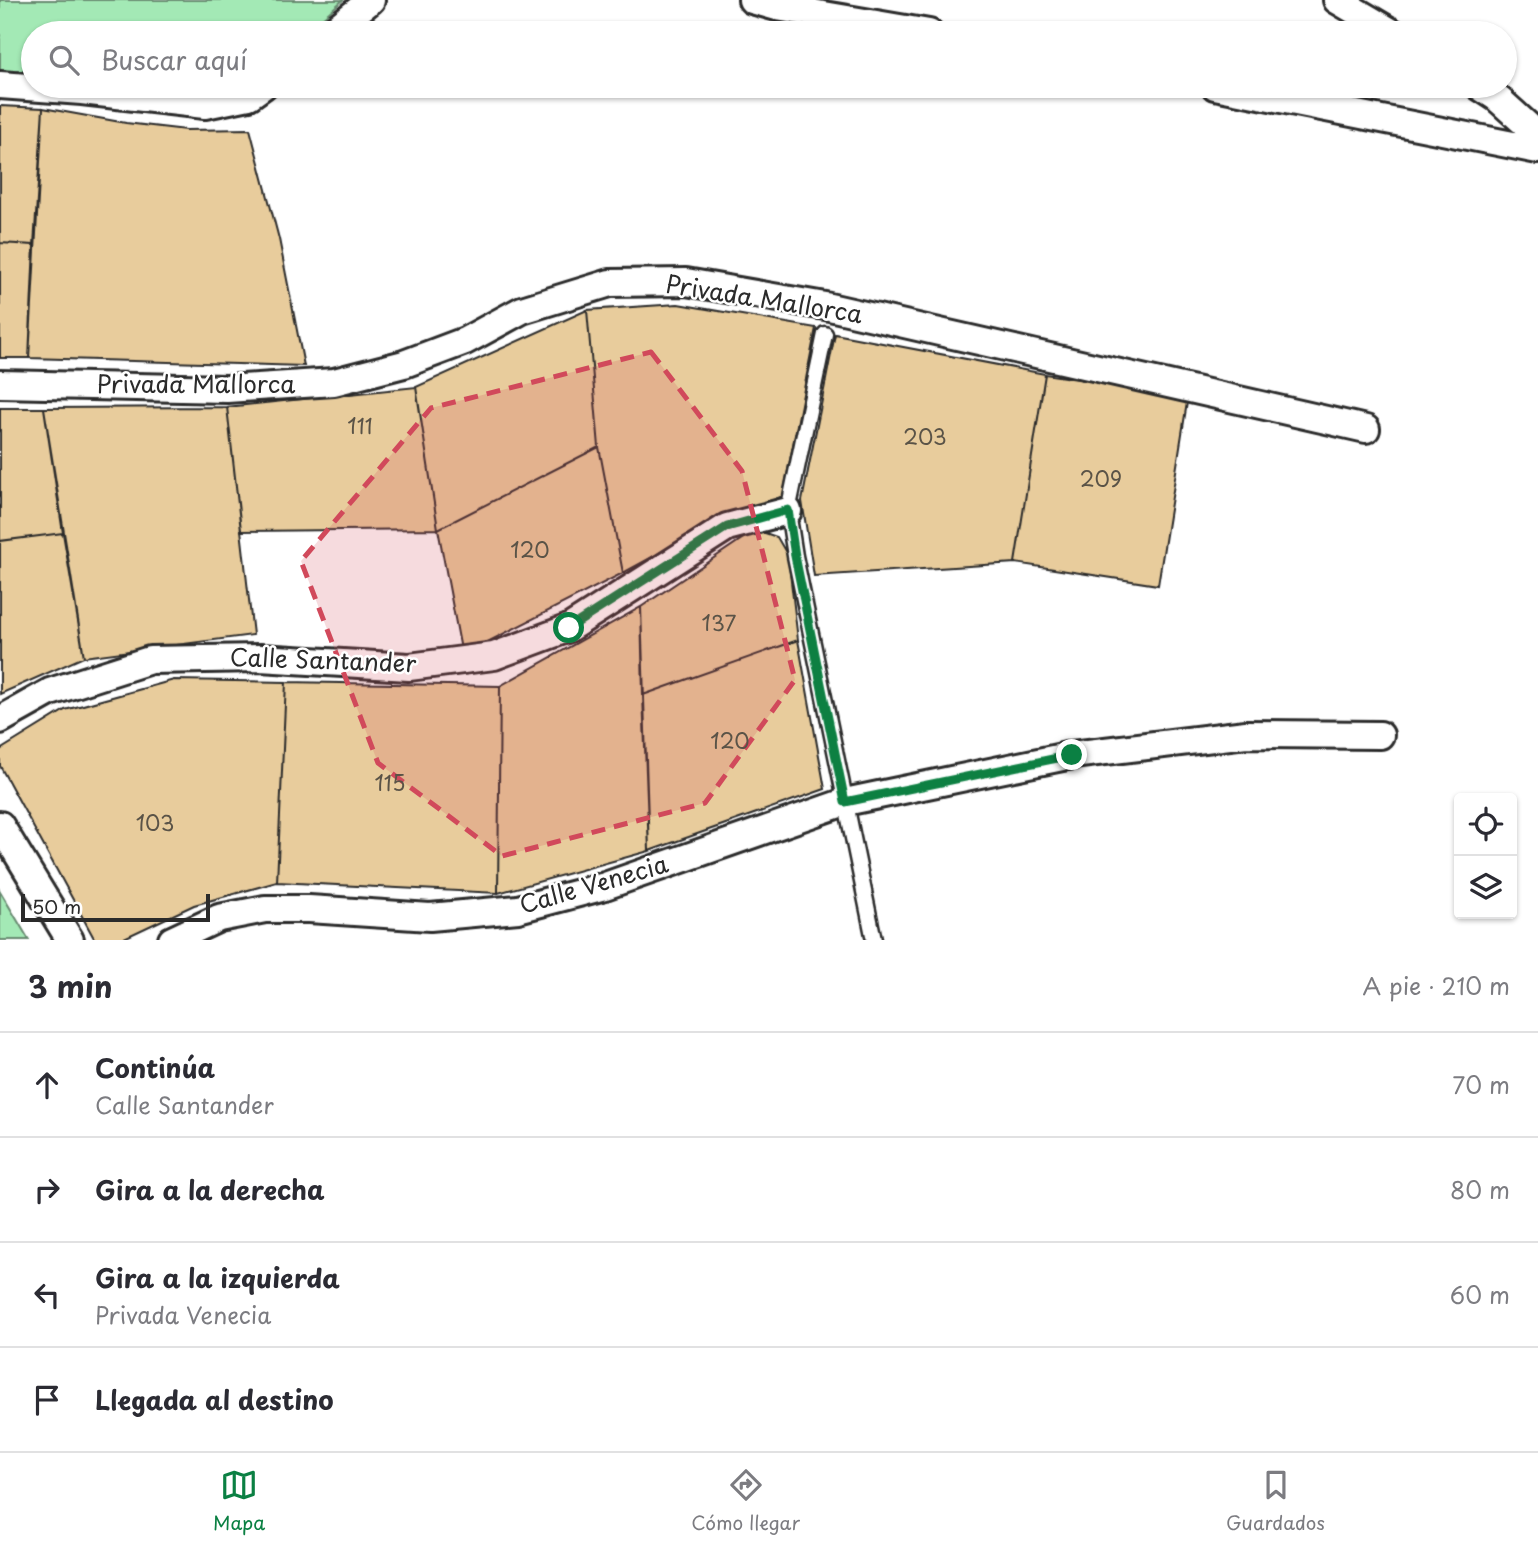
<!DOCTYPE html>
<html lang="es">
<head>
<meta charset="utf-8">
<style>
  body { margin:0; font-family:"Playpen Sans",sans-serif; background:#f7f7f7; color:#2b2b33 }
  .controls { position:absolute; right:21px; bottom:21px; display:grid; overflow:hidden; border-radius:7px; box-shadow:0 2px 5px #0004 }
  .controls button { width:63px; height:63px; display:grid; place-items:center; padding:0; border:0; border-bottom:2px solid #e1e1e2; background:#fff; color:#2b2b33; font:35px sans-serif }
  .scale { position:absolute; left:21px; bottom:18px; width:189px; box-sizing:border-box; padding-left:7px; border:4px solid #2b2b2b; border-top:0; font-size:19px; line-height:24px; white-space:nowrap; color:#2b2b2b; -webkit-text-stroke:5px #fff; paint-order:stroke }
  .stop { position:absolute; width:21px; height:21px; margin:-16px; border:5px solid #0b8043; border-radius:50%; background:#fff }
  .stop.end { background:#0b8043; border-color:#fff; box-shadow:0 2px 7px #0008 }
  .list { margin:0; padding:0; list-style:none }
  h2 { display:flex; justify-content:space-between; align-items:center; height:91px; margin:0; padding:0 28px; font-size:30px }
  h2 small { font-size:23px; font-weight:400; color:#7c7c81 }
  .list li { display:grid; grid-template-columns:46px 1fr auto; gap:21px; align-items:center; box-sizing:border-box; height:105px; padding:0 28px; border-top:2px solid #e1e1e2 }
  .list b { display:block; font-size:26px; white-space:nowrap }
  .list p { margin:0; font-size:23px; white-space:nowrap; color:#7c7c81 }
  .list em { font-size:23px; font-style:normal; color:#7c7c81 }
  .icon { flex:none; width:38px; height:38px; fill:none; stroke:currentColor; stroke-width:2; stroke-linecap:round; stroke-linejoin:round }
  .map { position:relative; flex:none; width:1538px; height:940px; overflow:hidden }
  .search { position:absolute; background:#fff; box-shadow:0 2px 5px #0004; left:21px; right:21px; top:21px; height:77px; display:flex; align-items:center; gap:18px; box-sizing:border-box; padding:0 24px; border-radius:38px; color:#7c7c81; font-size:26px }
  .sheet { height:511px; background:#fff }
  nav { display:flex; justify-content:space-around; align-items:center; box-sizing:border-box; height:98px; border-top:2px solid #e1e1e2; background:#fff; font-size:19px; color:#7c7c81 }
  nav a { display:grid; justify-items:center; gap:4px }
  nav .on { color:#0b8043 }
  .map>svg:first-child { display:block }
  .green { fill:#a3e9b5; stroke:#678a70; stroke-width:2 }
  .building { fill:#e8cc9c; stroke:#2b2b2b; stroke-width:2 }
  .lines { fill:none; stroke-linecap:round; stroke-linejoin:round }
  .lane-casing { stroke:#2b2b2b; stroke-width:19 }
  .street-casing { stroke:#2b2b2b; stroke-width:32 }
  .lane { stroke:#fff; stroke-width:14 }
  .street { stroke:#fff; stroke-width:26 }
  .route { stroke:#0b8043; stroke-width:9 }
  .marked { fill:#d1495b; fill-opacity:0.2; stroke:#d1495b; stroke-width:5; stroke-dasharray:14 9; stroke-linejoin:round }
  .labels { text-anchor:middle; stroke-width:5; stroke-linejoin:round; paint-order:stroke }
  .number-label { font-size:21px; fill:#5a5347 }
  .street-label { font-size:24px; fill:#2b2b2b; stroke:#fff }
</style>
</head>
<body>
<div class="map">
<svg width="1538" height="940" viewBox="0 0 1538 940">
  <rect width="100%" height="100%" fill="#fff"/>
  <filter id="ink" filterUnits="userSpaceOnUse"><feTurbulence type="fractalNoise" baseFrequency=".0143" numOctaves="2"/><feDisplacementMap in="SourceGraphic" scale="14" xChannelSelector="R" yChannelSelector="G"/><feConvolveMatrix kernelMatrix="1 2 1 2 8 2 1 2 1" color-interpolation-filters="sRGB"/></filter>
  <g filter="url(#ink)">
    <path class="green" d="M0 0H343L305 33H33V76L0 72Z
      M125 86H222L194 93Z
      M0 891 29 940H0Z"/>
    <path class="building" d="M0 106 43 108 34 245 0 243Z
      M43 108 126 123 186 130 250 129 279 239 304 366 29 358Z
      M0 243 34 245 29 358H0Z
      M678 304 816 328 783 496 713 524 623 573 599 447 587 310Z
      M587 310 599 447 438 529 416 387Z
      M835 334 1045 374 1015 563 814 576 802 501Z
      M1045 374 1188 396 1158 585 1015 563Z
      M416 387 438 529 241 531 227 407Z
      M227 407 253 635 84 657 44 408Z
      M0 408H44L63 533 0 541Z
      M599 447 623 573 462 655 438 529Z
      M762 532 777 537 788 556 798 640 643 695 641 607 748 535Z
      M63 533 84 657 0 694V541Z
      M641 607 649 851 498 893 500 686Z
      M798 640 825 789 649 851 643 695Z
      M174 680 286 682 277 882 194 905 120 940H95L0 766V750L65 710Z
      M286 682 500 686 498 893 277 882Z"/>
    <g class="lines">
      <defs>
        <path id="lane" d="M825 334 788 511 795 556 874 940"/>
        <path id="street" d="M752 0 777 7 929 33
          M1337 0 1393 33
          M330 33 371 0
          M0 85 82 91 205 105 249 96 263 86
          M1215 86 1538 150
          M1479 86 1496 97 1538 135
          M0 384 227 389 334 382 404 364 465 341 522 310 610 283 686 282 825 306 1366 429
          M0 720 50 692 150 660 260 658 409 667 494 656 569 628 727 527 788 511
          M0 825 70 940
          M172 940 219 918 265 909H309L430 917 518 909 605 886 845 802 1072 755 1246 734 1380 735"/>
      </defs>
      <use href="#lane" class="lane-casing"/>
      <use href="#street" class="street-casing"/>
      <use href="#lane" class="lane"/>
      <use href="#street" class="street"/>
    </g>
  </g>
  <g class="lines" filter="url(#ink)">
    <path class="route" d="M569 628 727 527 788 510 795 556 845 802 1072 755"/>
  </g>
  <path class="marked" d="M651 352 742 471 795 680 705 803 502 856 378 763 301 561 431 408Z"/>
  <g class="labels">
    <g class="number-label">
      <text x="360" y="434">111</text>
      <text x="925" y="445">203</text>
      <text x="1101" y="487">209</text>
      <text x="530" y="558">120</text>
      <text x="719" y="631">137</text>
      <text x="730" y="749">120</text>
      <text x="390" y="791">115</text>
      <text x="155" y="831">103</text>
    </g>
    <g class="street-label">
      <text transform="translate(764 300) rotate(9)" y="8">Privada Mallorca</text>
      <text x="196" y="393">Privada Mallorca</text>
      <text transform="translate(323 661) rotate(2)" y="8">Calle Santander</text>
      <text transform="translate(594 885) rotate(-16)" y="8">Calle Venecia</text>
    </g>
  </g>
</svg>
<div class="controls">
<button><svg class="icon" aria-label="locate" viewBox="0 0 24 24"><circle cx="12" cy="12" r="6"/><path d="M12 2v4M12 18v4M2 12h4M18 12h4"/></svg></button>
<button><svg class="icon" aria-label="layers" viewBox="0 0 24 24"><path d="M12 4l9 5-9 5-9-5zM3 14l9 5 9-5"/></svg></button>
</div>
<div class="scale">50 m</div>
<div class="stop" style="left:569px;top:628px"></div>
<div class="stop end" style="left:1072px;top:755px"></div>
<div class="search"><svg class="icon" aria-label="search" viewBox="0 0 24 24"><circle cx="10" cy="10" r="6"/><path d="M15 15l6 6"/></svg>Buscar aquí</div>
</div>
<section class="sheet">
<h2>3 min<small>A pie · 210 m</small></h2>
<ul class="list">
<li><svg class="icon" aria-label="ahead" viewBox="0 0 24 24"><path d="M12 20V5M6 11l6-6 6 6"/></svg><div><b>Continúa</b><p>Calle Santander</p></div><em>70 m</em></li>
<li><svg class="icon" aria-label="right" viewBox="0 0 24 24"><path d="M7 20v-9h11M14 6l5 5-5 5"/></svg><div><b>Gira a la derecha</b></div><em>80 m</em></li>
<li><svg class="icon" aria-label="left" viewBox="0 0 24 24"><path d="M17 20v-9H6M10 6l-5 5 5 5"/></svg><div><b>Gira a la izquierda</b><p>Privada Venecia</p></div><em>60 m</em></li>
<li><svg class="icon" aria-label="arrive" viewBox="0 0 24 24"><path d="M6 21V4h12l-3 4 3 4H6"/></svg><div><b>Llegada al destino</b></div></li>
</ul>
</section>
<nav>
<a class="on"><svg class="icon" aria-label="map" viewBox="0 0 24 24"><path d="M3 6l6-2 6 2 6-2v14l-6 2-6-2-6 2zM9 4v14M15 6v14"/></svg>Mapa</a>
<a><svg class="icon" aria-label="directions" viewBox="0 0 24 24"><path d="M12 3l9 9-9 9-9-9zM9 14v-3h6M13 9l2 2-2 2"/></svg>Cómo llegar</a>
<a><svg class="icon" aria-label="saved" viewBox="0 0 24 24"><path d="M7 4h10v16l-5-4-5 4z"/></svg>Guardados</a>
</nav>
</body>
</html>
